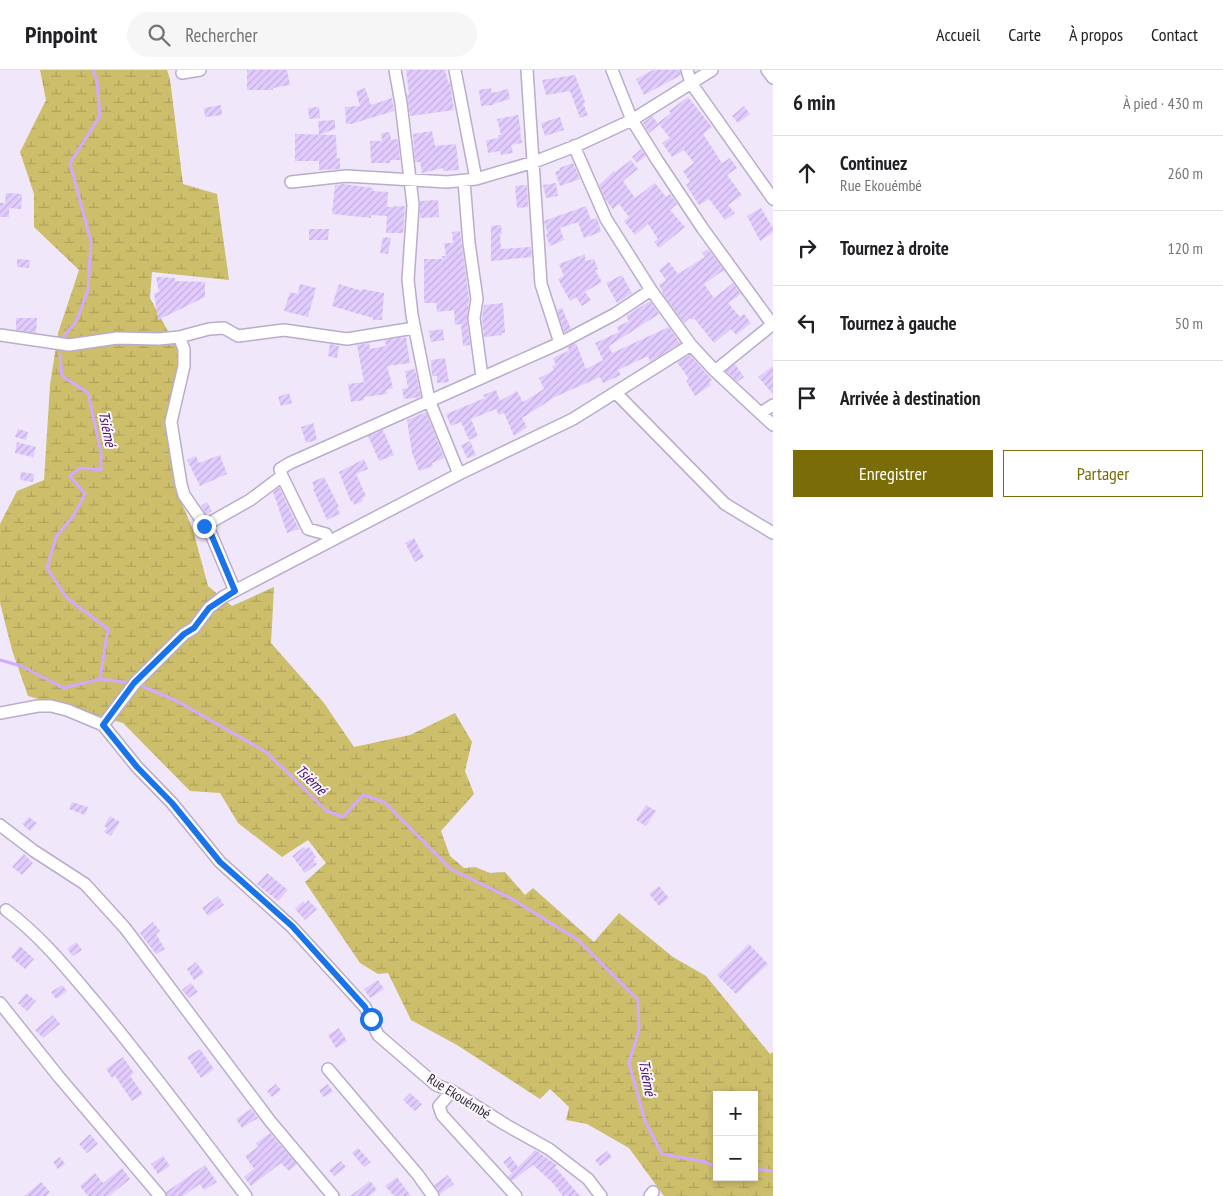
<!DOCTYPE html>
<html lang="fr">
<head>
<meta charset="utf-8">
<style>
  body { margin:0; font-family:"PT Sans Narrow",sans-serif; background:#f6f6f6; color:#202124 }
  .controls { position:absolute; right:15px; bottom:15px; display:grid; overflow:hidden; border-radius:0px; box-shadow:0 2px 8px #0003 }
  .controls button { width:45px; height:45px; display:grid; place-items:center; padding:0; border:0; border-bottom:1px solid #e0e0e0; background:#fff; color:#202124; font:25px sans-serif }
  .stop { position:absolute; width:15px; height:15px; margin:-11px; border:4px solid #1a73e8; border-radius:50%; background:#fff }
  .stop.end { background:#1a73e8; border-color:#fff; box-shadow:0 1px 5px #0008 }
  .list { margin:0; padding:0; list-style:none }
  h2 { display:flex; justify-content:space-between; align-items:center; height:65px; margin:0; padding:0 20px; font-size:21px }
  h2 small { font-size:16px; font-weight:400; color:#757577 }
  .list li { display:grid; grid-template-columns:32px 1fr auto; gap:15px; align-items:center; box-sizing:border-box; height:75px; padding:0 20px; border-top:1px solid #e0e0e0 }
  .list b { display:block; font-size:19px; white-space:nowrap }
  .list p { margin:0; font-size:16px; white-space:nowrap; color:#757577 }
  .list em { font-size:16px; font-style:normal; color:#757577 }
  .actions { display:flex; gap:10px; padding:15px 20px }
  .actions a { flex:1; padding:11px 0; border:1px solid #7a6c06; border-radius:0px; text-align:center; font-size:18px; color:#7a6c06 }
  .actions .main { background:#7a6c06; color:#fff }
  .icon { flex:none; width:28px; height:28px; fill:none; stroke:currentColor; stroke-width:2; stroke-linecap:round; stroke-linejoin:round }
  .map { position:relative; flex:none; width:773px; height:1126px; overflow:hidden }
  header { display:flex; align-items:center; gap:30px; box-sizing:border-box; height:70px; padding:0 25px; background:#fff; border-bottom:1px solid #e0e0e0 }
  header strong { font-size:24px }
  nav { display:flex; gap:28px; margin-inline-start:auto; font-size:18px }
  .search { width:350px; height:45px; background:#f6f6f6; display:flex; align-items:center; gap:12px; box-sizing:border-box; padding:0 18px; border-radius:28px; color:#757577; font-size:19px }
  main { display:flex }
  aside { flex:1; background:#fff }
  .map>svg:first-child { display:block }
  .wetland { fill:url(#wetland-marsh); fill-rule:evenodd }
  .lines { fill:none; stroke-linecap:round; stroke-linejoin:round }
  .stream { stroke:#d2a9fe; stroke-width:3 }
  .building { fill:url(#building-hatch) }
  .minor-casing { stroke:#baaccb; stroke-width:14 }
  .minor { stroke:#fff; stroke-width:11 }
  .route { stroke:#1a73e8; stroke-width:6 }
  .labels { text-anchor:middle; stroke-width:4; stroke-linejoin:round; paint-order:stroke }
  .street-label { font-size:14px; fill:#2a2531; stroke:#faf7fe }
  .water-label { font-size:15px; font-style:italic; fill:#480d71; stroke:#faf7fe }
</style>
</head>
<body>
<header>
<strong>Pinpoint</strong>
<div class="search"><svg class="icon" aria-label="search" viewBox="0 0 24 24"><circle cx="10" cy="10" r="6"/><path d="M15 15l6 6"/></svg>Rechercher</div>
<nav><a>Accueil</a><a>Carte</a><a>À propos</a><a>Contact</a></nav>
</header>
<main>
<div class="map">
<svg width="773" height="1126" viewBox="0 0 773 1126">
  <defs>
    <pattern id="wetland-marsh" width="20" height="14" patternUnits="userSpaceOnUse" patternTransform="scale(1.25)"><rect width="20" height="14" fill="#ccbe6b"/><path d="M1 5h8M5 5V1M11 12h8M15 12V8" fill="none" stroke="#afa35d"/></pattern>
    <pattern id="building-hatch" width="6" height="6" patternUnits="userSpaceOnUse" patternTransform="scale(1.25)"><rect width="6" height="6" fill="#e2cbfe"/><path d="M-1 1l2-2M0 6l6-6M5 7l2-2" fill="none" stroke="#c2aeda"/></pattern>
  </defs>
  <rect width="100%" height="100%" fill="#f0e7fb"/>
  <path class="wetland" d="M40 0H167L170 9 183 114 217 124 229 210 152 202 150 228 181 285 165 348 179 426 193 460 208 516 232 536 274 517 271 573 324 633 354 677 410 665 455 643 472 672 465 701 474 724 441 761 450 786 464 798 475 797 490 803 505 802 525 825 533 818 594 872 619 843 673 887 706 906 770 984 773 982V1126H664L629 1078 587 1054 566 1050 569 1037 550 1019 540 1029 457 975 411 950 388 903 378 904 360 893 305 812 326 793 308 770 282 787 238 753 220 723 190 721 123 653 28 626 12 580 0 533V454L17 421 44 410 50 315 58 263 79 200 34 157V124L20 82 46 30ZM717 1025H754V1107H717Z"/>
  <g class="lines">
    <path class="stream" d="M63 267 76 252 88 220 91 172 70 93 100 46 97 11 93 0
      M60 285 62 306 88 323 101 382V400L81 398 70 406 85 424 74 445 56 467 47 498 67 528 108 559 100 609 131 613
      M0 590 21 596 64 618 100 609
      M137 614 175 630 266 682 327 741 343 747 363 725 384 732 451 799 512 829 578 870 638 930 639 960 629 993 645 1051 662 1084 706 1092 717 1098
      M754 1099 773 1101"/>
  </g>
  <path class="building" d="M247 0H287L290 15 273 18V20H247Z
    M406 0H445L448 12H450L454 40 410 46 407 24H409Z
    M653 0H680L681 5 644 25 636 9Z
    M575 5 585 32 583 33 588 45 580 48 570 21 546 25 542 10Z
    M365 18 371 35 392 28 394 41 351 54H346L345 37 360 36 356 21Z
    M491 18 492 23 508 19 510 29 493 34V35L481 36 479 20Z
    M688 27 712 57 703 64 722 93 730 88 737 98 727 105 742 125 728 135 735 143 725 150 709 129 699 135 686 115 690 112 683 101 694 93 684 80 672 87 662 73 670 68 658 53 671 43 669 41Z
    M221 35 222 45 205 47 204 38Z
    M744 36 750 44 738 53 732 46Z
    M319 37 320 48 309 49 308 38Z
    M518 45 521 61H520L522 73 511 75 513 83 501 85 500 81 488 83 486 70 498 68V65H501L497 49Z
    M652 46 659 55 649 63 643 53Z
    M560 47 564 60 545 66 541 53Z
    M335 50V59L319 65 318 51Z
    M432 61 435 76 456 74 459 100 443 101V98L422 103 420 92H415L413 64Z
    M390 62 391 70 398 69 400 90H390V93H371L370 71H382L381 63Z
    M295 64 336 65 337 89 340 88V99L319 100V91H295Z
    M641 79 646 86 637 93 632 87Z
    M631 90 638 99 623 111 635 128 655 113 666 127 670 124 677 134 670 140 685 157 659 178 654 172 658 169 648 154 635 165 624 151 629 147 619 134 613 139 605 129 599 115 614 101 615 102Z
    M573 93 580 109 560 116 555 102 560 100 559 98Z
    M556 113 558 126 546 128 543 115Z
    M343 114 373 118V121L388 122 387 137 405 136 403 163H386L387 146 371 145V148L332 144 335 115Z
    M527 115 528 137 517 138 515 116Z
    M6 123 22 124 21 139 9 138V147H0V133H5Z
    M438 130 439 147 420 148V131Z
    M586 136 591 150 597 148 601 162 584 168 578 152 560 158 564 170 550 176 546 165 548 164 544 151Z
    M761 138 773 158V162L760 171 747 146Z
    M501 155 502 164H500L501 179 531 177 532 187 491 191V156Z
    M309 159H329L328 170H309Z
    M460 161 469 229 467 249 470 275 463 276 461 254 455 255 454 240 437 242 436 233H424V189H443L442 186H446L444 173H453L452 162Z
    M383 167 391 168 388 184 380 183Z
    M708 179 724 200 704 214 714 228 733 213 741 224 728 233 740 247 744 244 751 253 736 265 731 259 714 273 694 248 692 250 690 248 684 253 662 223 663 222 659 215 666 210 659 200 669 192 678 204 705 187 702 183Z
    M585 184V191L594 189 598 199 595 200 602 212 585 222 591 230 582 236 576 227 570 231 558 209 564 206 559 194Z
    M17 189 30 190 29 198 17 197Z
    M622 205 632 223 617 233 606 213Z
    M156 207 175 208V211L205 212V227L158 250 154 223 159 222Z
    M300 214 316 218 308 247 284 241 290 222 298 224Z
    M339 214 362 221V219L384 223 382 250H373V248L332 236Z
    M650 231 659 244 609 276 612 283 669 257 680 273 650 292 648 286 618 300 621 305 603 313 600 307 555 327 522 348 527 357 514 366 504 343 499 345 496 339 471 349 478 366 469 370 461 352 451 356 446 344 485 328 483 325 496 320 500 331 517 321 523 332 544 319 539 308 554 300 552 296 556 295 553 288 566 282 569 280 568 277 576 273 586 299 603 290 595 273 619 262 617 257 629 251 626 246Z
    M503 233 505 263H501L502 265 484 267 482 248 484 235Z
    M562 238 571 259 564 262 557 240Z
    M16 248H37L36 263 16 260Z
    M443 259 444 270 431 272 429 261Z
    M406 267 410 293 387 296 393 318 386 320 387 324 364 327V330L351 332 348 314 364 312 357 275 369 273 370 279 386 276 385 270Z
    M330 274 339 276 337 288 328 286Z
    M690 285 712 310 709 312 711 315 695 326 686 311 689 309 677 292Z
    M445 288 449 312 437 313V306H432L431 290Z
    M735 294 744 307 737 312 726 301Z
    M773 296V324L758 307Z
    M415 299 421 327 404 329 402 319 408 318 405 301Z
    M289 323 292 333 281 336 278 327Z
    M426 342 444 388 432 393 433 396 419 401 412 383 407 350Z
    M313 353 317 370 306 373 301 357Z
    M18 359 28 362 26 370 15 367Z
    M383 360 394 385 379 391 368 366Z
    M470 371 476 385 467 388 461 375Z
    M17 372 36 377 33 387 15 383Z
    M220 385 227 404 200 416 187 390 196 386 199 393Z
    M364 389 368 399 356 404 366 426 362 428 363 431 354 435 353 431 351 432 339 402Z
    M21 402 34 404 33 412 20 410Z
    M324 407 339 437 337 438 340 444 327 450 313 419H315L312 412Z
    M279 417 299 459 287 463 273 422Z
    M207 432 212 441 206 444 201 436Z
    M414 468 424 487 415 492 405 473Z
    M72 732 88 737 85 745 69 739Z
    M646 735 656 741 646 756 636 750Z
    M110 746 120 752 111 766 104 762 107 758 104 756Z
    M29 747 37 753 30 761 22 754Z
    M304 777 306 779 309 777 316 787 313 789 317 794 305 803 292 786Z
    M24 784 33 793 22 805 12 797Z
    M267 803 288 820 278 831 257 814Z
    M659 816 669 828 659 836 649 824Z
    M218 826 224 835 208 846 202 838Z
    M308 830 317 839 305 850 295 839 303 831 305 834Z
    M153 852 160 861 156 864 165 879 156 884 140 863Z
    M76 872 82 880 73 886 67 879Z
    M749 874 768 894 736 924 717 905Z
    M20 876 34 889 25 899 11 887Z
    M196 892 204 903 194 910 187 899Z
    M378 910 384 919 370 928 364 919Z
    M191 913 198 922 189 928 182 920Z
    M62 915 67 921 56 929 51 922Z
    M26 923 36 931 27 941 18 933Z
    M53 945 60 954 43 968 35 960Z
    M339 958 347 971 336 978 328 965Z
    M200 979 214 999 201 1008 187 987Z
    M123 987 134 1003 130 1006 143 1024 132 1031 115 1006 112 1008 106 999Z
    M276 1014 281 1020 272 1027 267 1021Z
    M328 1014 333 1022 323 1027 319 1020Z
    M410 1023 422 1034 415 1041 403 1030Z
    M251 1039 258 1048 242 1058 236 1049Z
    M270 1063 297 1094 289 1101 281 1093 251 1116 244 1107 254 1099 245 1086 258 1077 256 1073Z
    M90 1064 98 1074 87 1083 79 1074Z
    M358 1078 371 1092 364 1097 352 1083Z
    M535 1080 557 1095 555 1097 580 1126H563L552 1112 533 1095 512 1111 508 1107 512 1103 503 1092 510 1086 518 1097Z
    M607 1081 612 1087 600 1096 595 1090Z
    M163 1086 170 1096 158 1104 151 1094Z
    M60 1087 65 1094 58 1099 53 1092Z
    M341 1091 346 1097 334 1106 329 1100Z
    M205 1095 217 1112 204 1120 200 1114 183 1126H167L166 1122Z
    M122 1098 130 1109 109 1126H88L80 1116 95 1103 103 1113Z
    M448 1105 454 1114 440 1124 434 1115Z
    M397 1107 401 1113 411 1126H394L385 1116Z
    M370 1111 377 1120 369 1126H350Z
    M41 1112 50 1122 46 1126H24Z"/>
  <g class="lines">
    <defs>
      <path id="minor" d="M395 0 401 33 413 135 408 210 412 245 429 330 459 404
        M455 0 476 109
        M527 0 541 214 560 273
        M612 0 632 50 657 90 703 159 772 254
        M687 0 691 13 773 129
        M767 0 773 8
        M182 3 200 0
        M574 76 606 149 651 220 691 275 715 301 773 355
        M464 111 469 173 477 229 474 248 482 307
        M291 112 346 106 447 112 476 109 534 92 578 75 632 50 712 0
        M0 265 69 275 117 268 159 269 179 267 209 259 224 258 238 266 284 260 347 269 414 258
        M179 267 184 279V296L171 352 181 414 184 425 211 464 235 521
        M715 301 773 254
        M616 323 725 434 773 463
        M761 343 773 335
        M282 406 308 459 326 464 329 472
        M204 456 250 430 282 406 280 399 290 393 560 273 615 244 651 220
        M0 643 38 636H51L67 640 103 655 137 697 172 733 220 792 292 857 365 937 378 965 436 1015 452 1021 506 1055 549 1079 588 1109 601 1126
        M103 655 135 613 184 564 194 558 209 538 223 527 459 404 573 349 691 275
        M0 755 34 781 85 814 125 858 270 1051 333 1126
        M6 840C41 866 68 900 96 933 148 995 197 1062 246 1126
        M0 933 59 1007 160 1126
        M328 999 418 1105 433 1126
        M452 1021 439 1036 442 1045 516 1126
        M650 1126 653 1122"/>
    </defs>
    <use href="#minor" class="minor-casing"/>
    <use href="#minor" class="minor"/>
  </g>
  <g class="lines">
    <path class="route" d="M204 456 211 464 235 521 209 538 194 558 184 564 134 613 103 655 137 697 172 733 220 792 292 856 365 937 371 949"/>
  </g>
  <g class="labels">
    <g class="street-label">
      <text transform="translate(459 1026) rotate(32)" y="5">Rue Ekouémbé</text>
    </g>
    <g class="water-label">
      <text transform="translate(107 359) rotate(78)" y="5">Tsiémé</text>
      <text transform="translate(311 710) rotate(44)" y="5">Tsiémé</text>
      <text transform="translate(647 1008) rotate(79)" y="5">Tsiémé</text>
    </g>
  </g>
</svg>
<div class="controls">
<button>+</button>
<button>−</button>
</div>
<div class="stop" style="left:371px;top:949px"></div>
<div class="stop end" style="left:204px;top:456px"></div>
</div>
<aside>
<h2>6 min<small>À pied · 430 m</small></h2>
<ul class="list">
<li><svg class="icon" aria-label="ahead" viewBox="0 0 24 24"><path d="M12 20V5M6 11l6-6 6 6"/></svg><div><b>Continuez</b><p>Rue Ekouémbé</p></div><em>260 m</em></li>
<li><svg class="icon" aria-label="right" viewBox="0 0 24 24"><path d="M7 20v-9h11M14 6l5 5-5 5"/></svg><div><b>Tournez à droite</b></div><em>120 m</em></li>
<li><svg class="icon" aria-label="left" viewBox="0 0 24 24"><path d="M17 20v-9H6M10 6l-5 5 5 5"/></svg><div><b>Tournez à gauche</b></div><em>50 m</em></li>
<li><svg class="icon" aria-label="arrive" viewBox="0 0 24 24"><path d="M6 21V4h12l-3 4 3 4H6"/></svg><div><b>Arrivée à destination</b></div></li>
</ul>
<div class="actions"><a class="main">Enregistrer</a><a>Partager</a></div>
</aside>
</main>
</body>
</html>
